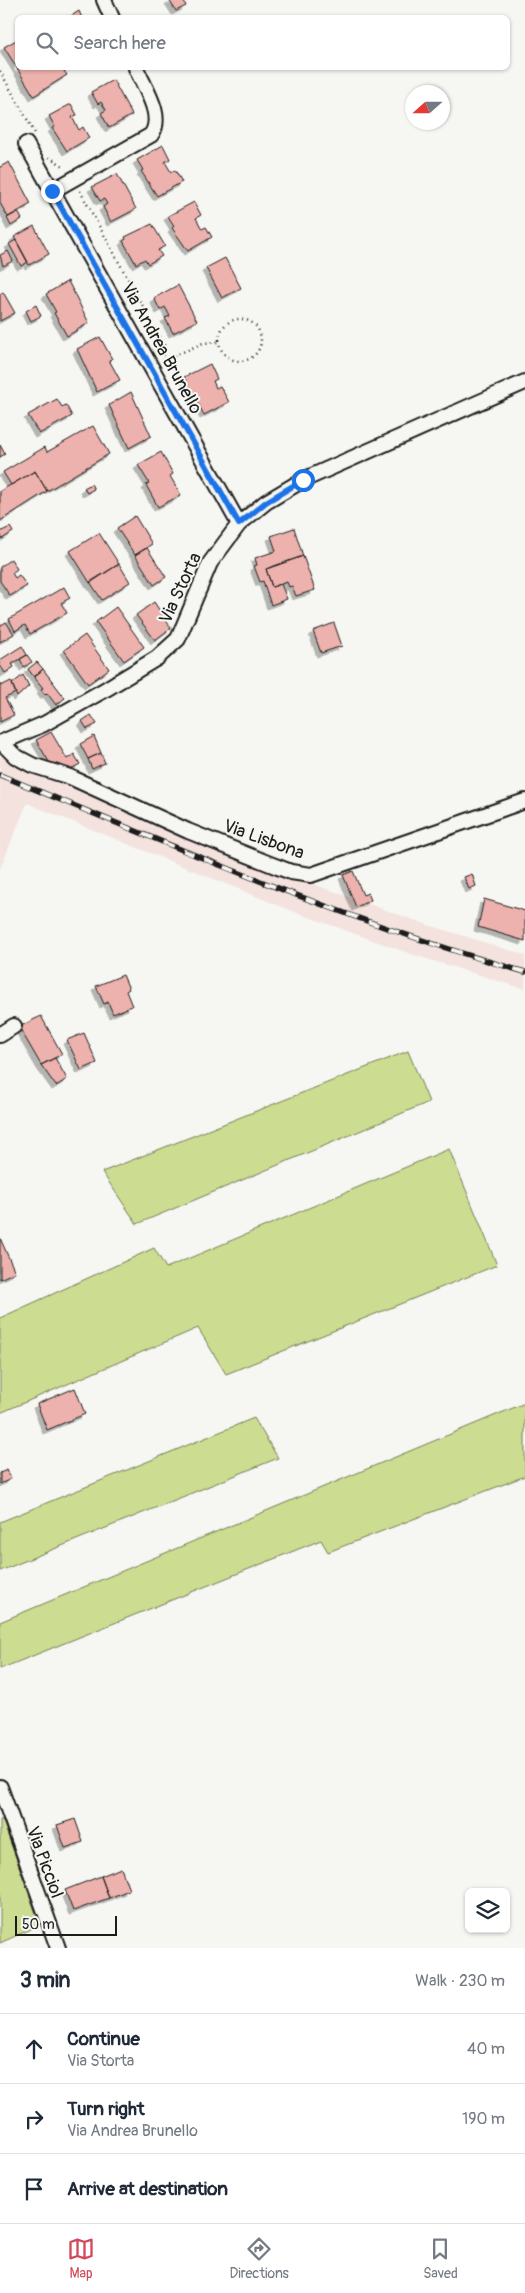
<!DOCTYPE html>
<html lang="en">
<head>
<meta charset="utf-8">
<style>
  body { margin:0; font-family:Pangolin,sans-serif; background:#f6f6f7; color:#1f2937 }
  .controls { position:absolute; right:15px; bottom:15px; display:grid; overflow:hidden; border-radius:8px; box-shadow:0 1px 4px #0004 }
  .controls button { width:45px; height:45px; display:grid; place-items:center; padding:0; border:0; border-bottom:1px solid #e0e1e3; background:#fff; color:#1f2937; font:25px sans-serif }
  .compass { position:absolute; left:405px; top:85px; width:45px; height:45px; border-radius:50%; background:#fff; box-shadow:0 1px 4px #0004; rotate:249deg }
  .scale { position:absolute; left:15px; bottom:12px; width:102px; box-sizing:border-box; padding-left:5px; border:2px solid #1c1c1c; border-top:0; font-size:14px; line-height:18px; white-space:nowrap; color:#1c1c1c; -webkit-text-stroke:4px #f6f6f2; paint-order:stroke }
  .stop { position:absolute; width:15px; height:15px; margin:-11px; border:4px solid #1a73e8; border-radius:50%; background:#fff }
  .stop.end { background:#1a73e8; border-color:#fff; box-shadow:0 1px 5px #0008 }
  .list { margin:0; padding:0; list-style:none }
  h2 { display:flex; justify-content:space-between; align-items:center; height:65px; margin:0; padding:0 20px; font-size:21px }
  h2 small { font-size:16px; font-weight:400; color:#747a83 }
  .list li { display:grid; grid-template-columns:32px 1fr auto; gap:15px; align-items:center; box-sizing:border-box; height:70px; padding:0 20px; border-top:1px solid #e0e1e3 }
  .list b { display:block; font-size:19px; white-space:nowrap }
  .list p { margin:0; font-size:16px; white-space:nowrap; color:#747a83 }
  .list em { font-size:16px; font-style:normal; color:#747a83 }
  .icon { flex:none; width:28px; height:28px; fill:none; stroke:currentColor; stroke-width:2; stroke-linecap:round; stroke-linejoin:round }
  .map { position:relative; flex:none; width:525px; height:1948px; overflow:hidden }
  .search { position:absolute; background:#fff; box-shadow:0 1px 4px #0004; left:15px; right:15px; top:15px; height:55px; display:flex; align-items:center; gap:12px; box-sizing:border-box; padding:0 18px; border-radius:8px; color:#747a83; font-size:19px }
  .sheet { height:275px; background:#fff }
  nav { display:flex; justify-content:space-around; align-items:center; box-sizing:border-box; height:70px; border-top:1px solid #e0e1e3; background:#fff; font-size:14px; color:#747a83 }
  nav a { display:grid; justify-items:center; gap:2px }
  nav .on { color:#d1495b }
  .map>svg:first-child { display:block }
  .built { fill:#f3e2dd }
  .green { fill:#ccdd91; stroke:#747c56 }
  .building { fill:#edb2ad; stroke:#1c1c1c; filter:url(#shadow) }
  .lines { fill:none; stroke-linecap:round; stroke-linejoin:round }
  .minor-casing { stroke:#1c1c1c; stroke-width:18 }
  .path { stroke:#1c1c1c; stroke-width:2.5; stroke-dasharray:1 4; stroke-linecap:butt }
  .minor { stroke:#f6f6f2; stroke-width:14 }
  .rail-casing { stroke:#1c1c1c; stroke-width:5.5 }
  .rail { stroke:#f6f6f2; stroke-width:4; stroke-dasharray:11; stroke-linecap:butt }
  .route { stroke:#1a73e8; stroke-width:6 }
  .labels { text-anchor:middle; stroke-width:4; stroke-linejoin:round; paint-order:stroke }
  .street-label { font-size:18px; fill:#1c1c1c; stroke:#f6f6f2 }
</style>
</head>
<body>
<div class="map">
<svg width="525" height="1948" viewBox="0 0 525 1948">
  <defs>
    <filter id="shadow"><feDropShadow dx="-4" dy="4" stdDeviation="0" flood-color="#0004"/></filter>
  </defs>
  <rect width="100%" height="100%" fill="#f6f6f2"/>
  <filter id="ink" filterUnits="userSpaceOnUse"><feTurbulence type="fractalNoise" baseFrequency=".02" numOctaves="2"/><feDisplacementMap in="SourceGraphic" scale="10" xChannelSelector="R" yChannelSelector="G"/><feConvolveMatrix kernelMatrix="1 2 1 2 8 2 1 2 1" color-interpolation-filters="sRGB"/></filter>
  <g filter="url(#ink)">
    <path class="built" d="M0 756 307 882 422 923 525 955V989L411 954 295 912 27 803 0 869Z"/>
    <path class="green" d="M408 1051 429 1102 137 1224 102 1172Z
      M449 1149 497 1265 226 1374 198 1328 0 1413V1318L154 1248 166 1268Z
      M525 1403V1476L328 1552 321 1540 0 1669V1622Z
      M254 1418 278 1458 0 1571V1522Z
      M2 1819 40 1925 0 1943V1820Z"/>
    <path class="building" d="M169 0H183L186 6 176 11Z
      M79 11 82 18H68Z
      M18 39V68H62L67 75 34 96 4 47Z
      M113 80 132 115 109 128 101 113 106 110 101 102 98 104 91 92Z
      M71 104 77 115 72 117 79 130 83 127 89 138 67 151 52 128 55 127 49 116Z
      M163 145 170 159 165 162 171 172 175 170 182 182 157 196 141 171 143 170 137 160Z
      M9 162 31 204 8 217 0 203V167Z
      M117 174 136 209 111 222 103 207 107 204 104 199 100 201 92 187Z
      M194 202 201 215 196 218 202 229 206 227 212 237 188 251 172 228 174 226 168 216Z
      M18 212 22 219 11 226 7 218Z
      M152 224 165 246 158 250 162 256 148 264 145 259 136 264 123 241 126 239 125 237Z
      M34 226 49 254 29 265 14 237Z
      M16 240 28 262 21 266 9 244Z
      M8 251 13 261 3 266 0 255Z
      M225 258 241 288 222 298 206 268Z
      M68 281 89 323 67 336 54 313 56 312 46 294Z
      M178 285 197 321 173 333 165 318 170 316 165 307 160 310 154 298Z
      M3 292 15 313 0 321V294Z
      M36 305 41 316 31 321 26 311Z
      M100 337 112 359 109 360 120 380 97 392 77 349Z
      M210 364 217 379 213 381 216 388 220 386 229 402 204 415 184 377Z
      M131 392 151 436 129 448 109 405Z
      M57 399 62 407 66 405 72 416 39 434 28 415Z
      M93 426 109 454 47 491 35 471 11 485 3 472 45 447 47 452Z
      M0 445 5 454 0 457Z
      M161 452 173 474 170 476 181 495 158 507 146 485 149 483 138 465Z
      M35 471 47 491 0 521V491Z
      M91 484 94 489 87 493 84 488Z
      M135 516 152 544 135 555 117 528Z
      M10 527 13 532 2 539 0 532Z
      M294 528 303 556 266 569 272 587 281 584 287 599 271 605 263 581 260 582 254 566 257 565 255 558 276 551 271 536Z
      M99 533 119 564 90 583 70 551Z
      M147 548 166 577 154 585 135 555Z
      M303 556 315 590 296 596 292 586 289 587 287 582 272 587 266 569Z
      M11 559 17 569 12 573 15 578 19 575 27 586 10 596 0 581V567Z
      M119 564 130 582 102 600 90 582Z
      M64 587 70 598 61 603 67 613 30 634 25 625 15 631 9 619Z
      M154 602 171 628 155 640 136 615Z
      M116 607 144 647 124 661 96 622Z
      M6 622 14 634 0 642V626Z
      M334 623 342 646 321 653 313 631Z
      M85 635 109 669 88 684 64 650Z
      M22 646 27 655 12 664 14 667 5 673 0 665V660Z
      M27 655 32 662 24 667 20 659Z
      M37 662 43 669 34 677 28 669Z
      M43 669 65 698 56 705 47 693 45 695 41 689 43 688 34 677Z
      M23 675 29 686 17 697 12 684Z
      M11 681 16 693 5 698 14 715 0 722V684L1 686Z
      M91 715 97 724 87 729 82 721Z
      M51 732 67 759 74 754 80 764 58 777 36 740Z
      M94 736 101 753 88 759 80 744Z
      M101 753 105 763 92 769 88 759Z
      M353 871 363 895 368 893 371 900 356 907 343 875Z
      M472 874 476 886 469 889 464 877Z
      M484 899 525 911V941L478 927Z
      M123 975 129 989 126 991 132 1006 113 1014 108 1002 104 1004 96 986Z
      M41 1016 62 1054 41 1065 19 1027Z
      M84 1033 97 1063 81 1070 67 1040Z
      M55 1058 67 1079 56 1086 41 1065Z
      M0 1238 15 1272 0 1279Z
      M75 1388 85 1414 47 1430 37 1404Z
      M7 1470 11 1479 0 1484V1473Z
      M75 1819 83 1842 65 1848 57 1825Z
      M121 1868 129 1890 109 1898 101 1876Z
      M101 1876 109 1898 73 1911 65 1890Z"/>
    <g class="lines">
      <defs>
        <path id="minor" d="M104 0 112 18
          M26 144 239 524
          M52 191 151 135C165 116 144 87 136 68
          M0 743 44 724 106 689 157 658 178 639 210 563 239 524 266 502 303 480 525 382
          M2 743 15 756 32 765 70 777 188 831 270 864 291 872 311 875 525 801
          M0 1035 14 1026
          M0 1787 58 1948"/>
      </defs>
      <use href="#minor" class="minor-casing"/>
      <path class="path" d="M0 71 36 135
        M49 157 65 167
        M80 191 164 345V362
        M219 340a21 21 0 1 1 42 0a21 21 0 1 1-42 0Z
        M165 360 203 343 219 342"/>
      <use href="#minor" class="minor"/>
      <defs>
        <path id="rail" d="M0 775C173 846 345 921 525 972"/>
      </defs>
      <use href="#rail" class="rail-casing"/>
      <use href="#rail" class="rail"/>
    </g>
  </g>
  <g class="lines" filter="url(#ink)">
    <path class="route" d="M52 191 239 524 266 502 303 480"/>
  </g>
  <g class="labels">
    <g class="street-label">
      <text transform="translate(162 348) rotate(61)" y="6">Via Andrea Brunello</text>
      <text transform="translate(180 588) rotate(-65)" y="6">Via Storta</text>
      <text transform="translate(264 839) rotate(20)" y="6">Via Lisbona</text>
      <text transform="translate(45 1862) rotate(70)" y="6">Via Picciol</text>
    </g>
  </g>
</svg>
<div class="controls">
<button><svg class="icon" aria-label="layers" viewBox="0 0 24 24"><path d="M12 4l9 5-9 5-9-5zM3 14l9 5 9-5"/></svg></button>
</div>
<svg class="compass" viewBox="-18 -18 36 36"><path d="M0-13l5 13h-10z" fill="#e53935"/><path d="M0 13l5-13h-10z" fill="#747a83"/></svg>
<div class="scale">50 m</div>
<div class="stop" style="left:303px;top:480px"></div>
<div class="stop end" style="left:52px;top:191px"></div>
<div class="search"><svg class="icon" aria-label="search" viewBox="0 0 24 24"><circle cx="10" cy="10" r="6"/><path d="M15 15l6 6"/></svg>Search here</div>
</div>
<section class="sheet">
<h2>3 min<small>Walk · 230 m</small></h2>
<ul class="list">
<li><svg class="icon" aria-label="ahead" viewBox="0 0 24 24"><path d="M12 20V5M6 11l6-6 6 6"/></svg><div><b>Continue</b><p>Via Storta</p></div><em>40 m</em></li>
<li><svg class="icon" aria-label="right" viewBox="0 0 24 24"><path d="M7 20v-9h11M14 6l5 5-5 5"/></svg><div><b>Turn right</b><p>Via Andrea Brunello</p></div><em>190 m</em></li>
<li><svg class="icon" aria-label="arrive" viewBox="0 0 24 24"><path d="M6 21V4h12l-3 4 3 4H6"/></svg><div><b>Arrive at destination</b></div></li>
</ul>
</section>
<nav>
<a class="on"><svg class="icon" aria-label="map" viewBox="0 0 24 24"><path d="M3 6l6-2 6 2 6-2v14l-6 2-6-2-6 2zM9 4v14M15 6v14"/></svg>Map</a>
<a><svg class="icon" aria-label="directions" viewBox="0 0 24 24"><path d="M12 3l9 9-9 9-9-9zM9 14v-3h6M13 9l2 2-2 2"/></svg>Directions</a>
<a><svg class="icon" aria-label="saved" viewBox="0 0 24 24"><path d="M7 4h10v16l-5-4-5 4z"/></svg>Saved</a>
</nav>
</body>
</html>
